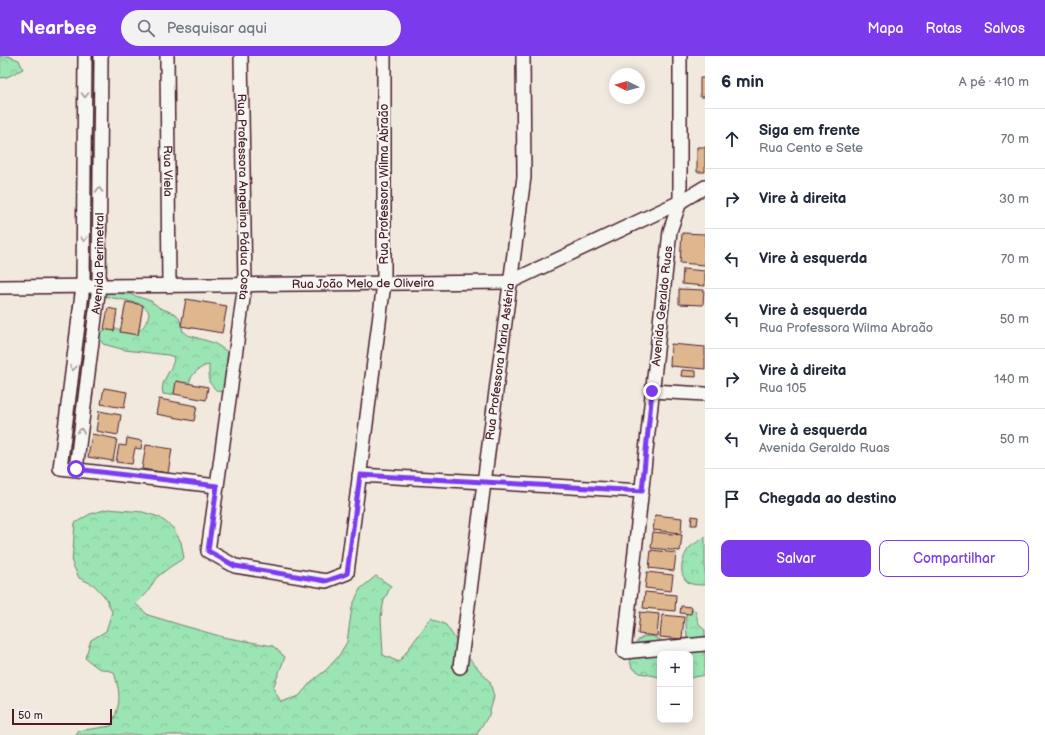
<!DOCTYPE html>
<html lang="pt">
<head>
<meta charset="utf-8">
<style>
  body { margin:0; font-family:"Balsamiq Sans",sans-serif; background:#f2f2f3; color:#1f2937 }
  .controls { position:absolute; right:12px; bottom:12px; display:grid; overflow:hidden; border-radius:8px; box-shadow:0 2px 10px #0003 }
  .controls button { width:36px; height:36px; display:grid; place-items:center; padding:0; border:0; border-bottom:1px solid #e0e1e3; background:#fff; color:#1f2937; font:20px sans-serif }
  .compass { position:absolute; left:609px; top:12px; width:36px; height:36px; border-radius:50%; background:#fff; box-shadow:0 2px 10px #0003; rotate:275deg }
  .scale { position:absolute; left:12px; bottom:10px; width:100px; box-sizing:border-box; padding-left:4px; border:2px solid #4a1f2b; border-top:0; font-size:11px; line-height:14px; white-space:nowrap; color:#4a1f2b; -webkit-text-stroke:3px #f6f6f2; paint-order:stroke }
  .stop { position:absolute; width:12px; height:12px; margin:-9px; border:3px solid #7c3aed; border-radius:50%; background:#fff }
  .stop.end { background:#7c3aed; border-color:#fff; box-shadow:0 1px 4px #0008 }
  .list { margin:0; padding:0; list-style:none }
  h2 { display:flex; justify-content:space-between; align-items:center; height:52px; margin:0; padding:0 16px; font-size:17px }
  h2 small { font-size:13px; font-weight:400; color:#747a83 }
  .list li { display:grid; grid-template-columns:26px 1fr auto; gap:12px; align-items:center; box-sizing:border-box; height:60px; padding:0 16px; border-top:1px solid #e0e1e3 }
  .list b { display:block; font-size:15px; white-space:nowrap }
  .list p { margin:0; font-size:13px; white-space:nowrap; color:#747a83 }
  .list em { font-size:13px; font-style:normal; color:#747a83 }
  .actions { display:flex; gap:8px; padding:12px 16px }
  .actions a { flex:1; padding:9px 0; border:1px solid #7c3aed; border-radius:8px; text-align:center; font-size:14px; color:#7c3aed }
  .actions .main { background:#7c3aed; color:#fff }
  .icon { flex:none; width:22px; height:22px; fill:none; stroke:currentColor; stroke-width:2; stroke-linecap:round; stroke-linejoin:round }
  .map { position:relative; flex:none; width:705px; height:679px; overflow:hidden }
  header { display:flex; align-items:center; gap:24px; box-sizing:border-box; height:56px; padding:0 20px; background:#7c3aed; color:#fff }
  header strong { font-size:19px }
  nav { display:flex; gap:22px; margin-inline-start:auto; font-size:14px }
  .search { width:280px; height:36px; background:#f2f2f3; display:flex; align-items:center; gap:10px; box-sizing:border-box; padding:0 14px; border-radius:22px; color:#747a83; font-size:15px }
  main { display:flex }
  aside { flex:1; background:#fff }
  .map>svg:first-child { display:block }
  .forest { fill:url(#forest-crowns); stroke:#72826f }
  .building { fill:#dfb78f; stroke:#4a1f2b }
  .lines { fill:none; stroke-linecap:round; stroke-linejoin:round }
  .street-casing { stroke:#4a1f2b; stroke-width:16 }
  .street { stroke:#f6f6f2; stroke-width:13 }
  .oneway { stroke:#a99598 }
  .route { stroke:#7c3aed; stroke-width:5 }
  .labels { text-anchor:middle; stroke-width:4; stroke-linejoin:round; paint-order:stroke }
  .street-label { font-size:12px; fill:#4a1f2b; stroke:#f6f6f2 }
</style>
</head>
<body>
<header>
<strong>Nearbee</strong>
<div class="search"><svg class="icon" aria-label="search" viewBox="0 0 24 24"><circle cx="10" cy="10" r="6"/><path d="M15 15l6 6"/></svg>Pesquisar aqui</div>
<nav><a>Mapa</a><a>Rotas</a><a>Salvos</a></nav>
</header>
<main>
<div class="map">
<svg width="705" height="679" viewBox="0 0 705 679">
  <defs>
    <pattern id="forest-crowns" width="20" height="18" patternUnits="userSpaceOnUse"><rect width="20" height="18" fill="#9be4b3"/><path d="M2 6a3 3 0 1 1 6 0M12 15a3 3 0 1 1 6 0" fill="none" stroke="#87c39a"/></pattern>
  </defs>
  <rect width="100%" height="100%" fill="#f1e9de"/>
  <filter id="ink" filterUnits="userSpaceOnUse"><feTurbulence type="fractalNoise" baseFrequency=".025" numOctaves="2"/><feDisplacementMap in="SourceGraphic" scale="8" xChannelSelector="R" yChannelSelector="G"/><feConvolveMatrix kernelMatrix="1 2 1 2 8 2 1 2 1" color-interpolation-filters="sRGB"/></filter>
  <g filter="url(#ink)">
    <path class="forest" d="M0 0H8L19 4 23 13 7 21 0 22Z
      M114 233 151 245 160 252 176 258 179 262 183 275 188 279 214 287 228 296 230 309 226 332 223 336 217 335 209 326V309C202 310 195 315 191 322 190 324 189 328 187 330 181 337 171 340 163 338 159 324 174 314 174 301L168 299 125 294 103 288 98 279C108 268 122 274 134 277 141 274 144 271 147 264 158 245 115 244 105 240L103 235Z
      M108 453 143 456 159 461 173 472 181 486 184 502 170 511 156 522 147 537 136 548 148 559 181 569 223 581 273 590 285 601 273 632 281 646 299 640 312 625 326 614 338 601 347 586 352 551 360 533 376 520 391 530 384 544 381 561 383 599 399 606 431 562 446 569 466 599 490 626 494 641 489 659 479 674 477 679H76L78 675 111 670C121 647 121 640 114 616L98 612 85 602 91 584 106 575 112 556 105 541 94 529 79 522 72 507 75 467 90 458Z
      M705 481V529C700 529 693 529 689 527 677 519 682 502 689 492 693 488 700 485 705 481Z
      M695 554C697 562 698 570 705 574V619L690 622V598H660V621L640 617 632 612C631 609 630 606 630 603 630 590 641 576 654 581 660 583 665 587 671 590L687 584C687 574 685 566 686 556Z"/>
    <path class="building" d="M700 22H705V41H700Z
      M697 91H705V116H697Z
      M682 177 705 178V209L680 207Z
      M683 213 705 215V230L682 228Z
      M679 233 704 234 703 249 679 248Z
      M186 243 227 250 222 277 181 270Z
      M126 246 143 249 138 279 120 276Z
      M108 252 117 254 114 275 104 273Z
      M671 288 705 291V313L670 310Z
      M682 314 696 315V321L681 320Z
      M176 325 208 331 206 344 174 338Z
      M104 332 127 336 124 352 101 348Z
      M159 343 197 350 194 365 156 358Z
      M99 355 121 359 118 379 96 375Z
      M92 378 117 383 113 405 88 401Z
      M127 382 142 385 141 393 135 392 132 408 116 406 119 389 126 390Z
      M146 389 172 393 168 417 142 413Z
      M655 459 682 462 681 477 653 474Z
      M692 460 698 461 697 469H691Z
      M653 476 682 479 680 495 651 492Z
      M651 494 676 497 674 515 649 512Z
      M647 516 673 519 671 535 645 532Z
      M645 536 676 539 675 555 643 552Z
      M681 550 692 551 691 558 680 557Z
      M640 556 659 558 657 580 638 578Z
      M662 559 684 561 682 583 660 581Z"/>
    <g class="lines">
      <defs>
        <g id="street">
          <path d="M85 0 83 230 60 412 217 430"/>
          <path id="s1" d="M167 0 169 229"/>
          <path id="s2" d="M241 0 245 228 208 495 235 510 326 525 347 517 384 227V0"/>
          <path d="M680 0V146L670 175 624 596 705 588"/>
          <path id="s3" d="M0 231 510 226 680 146 705 131"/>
          <path d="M652 335 705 338"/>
          <path id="s4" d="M76 413 99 230 101 0"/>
          <path d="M359 419 642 435"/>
          <path id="s5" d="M460 611 524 121 523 0"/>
        </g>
      </defs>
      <use href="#street" class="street-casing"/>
      <use href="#street" class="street"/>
    </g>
    <defs><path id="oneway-chevron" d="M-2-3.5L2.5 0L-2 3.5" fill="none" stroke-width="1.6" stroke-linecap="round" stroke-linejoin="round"/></defs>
    <g class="oneway">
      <use href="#oneway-chevron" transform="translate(85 39) rotate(90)"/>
      <use href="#oneway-chevron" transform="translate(99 134) rotate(-90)"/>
      <use href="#oneway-chevron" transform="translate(84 183) rotate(90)"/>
      <use href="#oneway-chevron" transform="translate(73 312) rotate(97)"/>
      <use href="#oneway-chevron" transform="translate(81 375) rotate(-83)"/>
    </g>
  </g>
  <g class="lines" filter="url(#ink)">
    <path class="route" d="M76 413 217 430 208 495 235 510 326 525 347 518 360 419 642 435 652 335"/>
  </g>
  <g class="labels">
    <g class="street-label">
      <text dy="4" stroke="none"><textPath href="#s1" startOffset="115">Rua Viela</textPath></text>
      <text transform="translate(384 128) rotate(-90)" y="4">Rua Professora Wilma Abraão</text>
      <text dy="4" stroke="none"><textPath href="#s2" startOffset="141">Rua Professora Angelina Pádua Costa</textPath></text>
      <text dy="4" stroke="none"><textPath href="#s4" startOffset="207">Avenida Perimetral</textPath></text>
      <text dy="4" stroke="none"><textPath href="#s3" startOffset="363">Rua João Melo de Oliveira</textPath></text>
      <text transform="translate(662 250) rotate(-84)" y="4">Avenida Geraldo Ruas</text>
      <text dy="4" stroke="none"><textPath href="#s5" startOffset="308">Rua Professora Maria Astéria</textPath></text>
    </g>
  </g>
</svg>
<div class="controls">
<button>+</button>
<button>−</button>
</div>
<svg class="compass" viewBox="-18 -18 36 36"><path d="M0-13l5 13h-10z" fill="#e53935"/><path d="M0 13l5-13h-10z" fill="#747a83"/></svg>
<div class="scale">50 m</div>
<div class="stop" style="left:76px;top:413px"></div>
<div class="stop end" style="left:652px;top:335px"></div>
</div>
<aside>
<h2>6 min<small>A pé · 410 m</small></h2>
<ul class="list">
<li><svg class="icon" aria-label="ahead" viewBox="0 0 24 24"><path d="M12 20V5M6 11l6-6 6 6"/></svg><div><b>Siga em frente</b><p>Rua Cento e Sete</p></div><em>70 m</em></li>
<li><svg class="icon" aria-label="right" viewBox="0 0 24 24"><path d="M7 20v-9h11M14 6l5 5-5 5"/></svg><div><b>Vire à direita</b></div><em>30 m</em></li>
<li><svg class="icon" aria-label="left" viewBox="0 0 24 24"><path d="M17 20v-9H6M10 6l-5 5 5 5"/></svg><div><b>Vire à esquerda</b></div><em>70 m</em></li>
<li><svg class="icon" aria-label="left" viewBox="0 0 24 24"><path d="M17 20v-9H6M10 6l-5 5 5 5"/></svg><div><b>Vire à esquerda</b><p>Rua Professora Wilma Abraão</p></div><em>50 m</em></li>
<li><svg class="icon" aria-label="right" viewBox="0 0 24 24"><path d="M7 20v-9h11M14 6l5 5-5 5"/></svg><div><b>Vire à direita</b><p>Rua 105</p></div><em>140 m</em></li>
<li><svg class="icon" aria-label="left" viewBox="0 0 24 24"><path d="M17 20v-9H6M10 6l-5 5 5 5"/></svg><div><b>Vire à esquerda</b><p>Avenida Geraldo Ruas</p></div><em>50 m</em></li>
<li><svg class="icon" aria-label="arrive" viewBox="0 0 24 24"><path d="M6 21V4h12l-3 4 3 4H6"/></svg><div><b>Chegada ao destino</b></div></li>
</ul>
<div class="actions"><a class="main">Salvar</a><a>Compartilhar</a></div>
</aside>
</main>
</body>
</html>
